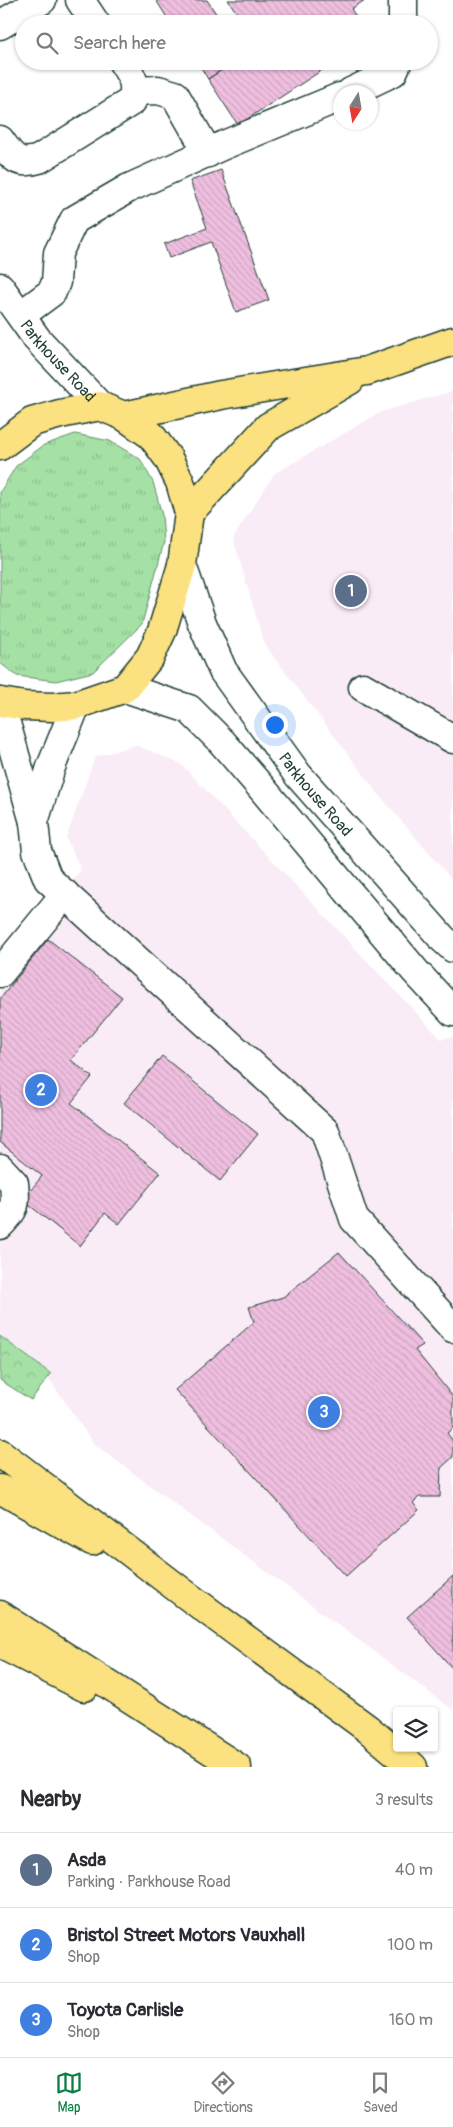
<!DOCTYPE html>
<html lang="en">
<head>
<meta charset="utf-8">
<style>
  body { margin:0; font-family:Pangolin,sans-serif; background:#f7f7f7; color:#2b2b33 }
  .controls { position:absolute; right:15px; bottom:15px; display:grid; overflow:hidden; border-radius:5px; box-shadow:0 1px 4px #0004 }
  .controls button { width:45px; height:45px; display:grid; place-items:center; padding:0; border:0; border-bottom:1px solid #e1e1e2; background:#fff; color:#2b2b33; font:25px sans-serif }
  .compass { position:absolute; left:333px; top:85px; width:45px; height:45px; border-radius:50%; background:#fff; box-shadow:0 1px 4px #0004; rotate:191deg }
  .you { position:absolute; left:274px; top:724px; width:18px; height:18px; margin:-12px; border:4px solid #fff; border-radius:50%; background:#1a73e8; box-shadow:0 0 0 8px #1a73e833 }
  .badge { display:grid; place-items:center; width:32px; height:32px; border-radius:50%; background:#0b8043; color:#fff; font-size:16px; font-weight:700 }
  .pin { position:absolute; translate:-50% -50%; border:2px solid #fff; box-shadow:0 1px 5px #0006 }
  .list { margin:0; padding:0; list-style:none }
  h2 { display:flex; justify-content:space-between; align-items:center; height:65px; margin:0; padding:0 20px; font-size:21px }
  h2 small { font-size:16px; font-weight:400; color:#7c7c81 }
  .list li { display:grid; grid-template-columns:32px 1fr auto; gap:15px; align-items:center; box-sizing:border-box; height:75px; padding:0 20px; border-top:1px solid #e1e1e2 }
  .list b { display:block; font-size:19px; white-space:nowrap }
  .list p { margin:0; font-size:16px; white-space:nowrap; color:#7c7c81 }
  .list em { font-size:16px; font-style:normal; color:#7c7c81 }
  .icon { flex:none; width:28px; height:28px; fill:none; stroke:currentColor; stroke-width:2; stroke-linecap:round; stroke-linejoin:round }
  .map { position:relative; flex:none; width:453px; height:1767px; overflow:hidden }
  .search { position:absolute; background:#fff; box-shadow:0 1px 4px #0004; left:15px; right:15px; top:15px; height:55px; display:flex; align-items:center; gap:12px; box-sizing:border-box; padding:0 18px; border-radius:28px; color:#7c7c81; font-size:19px }
  .sheet { height:290px; background:#fff }
  nav { display:flex; justify-content:space-around; align-items:center; box-sizing:border-box; height:70px; border-top:1px solid #e1e1e2; background:#fff; font-size:14px; color:#7c7c81 }
  nav a { display:grid; justify-items:center; gap:2px }
  nav .on { color:#0b8043 }
  .map>svg:first-child { display:block }
  .built { fill:#faecf6 }
  .grass { fill:url(#grass-tufts); stroke:#628e6c }
  .forest { fill:url(#forest-crowns); stroke:#628e6c }
  .building { fill:url(#building-back-hatch); stroke:#1f3d34 }
  .lines { fill:none; stroke-linecap:round; stroke-linejoin:round }
  .minor-casing { stroke:#1f3d34; stroke-width:31 }
  .highway-casing { stroke:#1f3d34; stroke-width:31 }
  .minor { stroke:#fff; stroke-width:28 }
  .highway { stroke:#fbe180; stroke-width:28 }
  .labels { text-anchor:middle; stroke-width:4; stroke-linejoin:round; paint-order:stroke }
  .street-label { font-size:16px; fill:#1f3d34; stroke:#fff }
</style>
</head>
<body>
<div class="map">
<svg width="453" height="1767" viewBox="0 0 453 1767">
  <defs>
    <pattern id="grass-tufts" width="24" height="20" patternUnits="userSpaceOnUse" patternTransform="scale(1.25)"><rect width="24" height="20" fill="#a5e0a5"/><path d="M3 7l-1-3M5 7V3M7 7l1-3M15 17l-1-3M17 17v-4M19 17l1-3" fill="none" stroke="#8ec18f"/></pattern>
    <pattern id="forest-crowns" width="20" height="18" patternUnits="userSpaceOnUse" patternTransform="scale(1.25)"><rect width="20" height="18" fill="#a5e0a5"/><path d="M2 6a3 3 0 1 1 6 0M12 15a3 3 0 1 1 6 0" fill="none" stroke="#8ec18f"/></pattern>
    <pattern id="building-back-hatch" width="6" height="6" patternUnits="userSpaceOnUse" patternTransform="scale(1.25)"><rect width="6" height="6" fill="#f0bfe0"/><path d="M-1 5l2 2M0 0l6 6M5-1l2 2" fill="none" stroke="#cda5c1"/></pattern>
  </defs>
  <rect width="100%" height="100%" fill="#fff"/>
  <filter id="ink" filterUnits="userSpaceOnUse"><feTurbulence type="fractalNoise" baseFrequency=".02" numOctaves="2"/><feDisplacementMap in="SourceGraphic" scale="10" xChannelSelector="R" yChannelSelector="G"/><feConvolveMatrix kernelMatrix="1 2 1 2 8 2 1 2 1" color-interpolation-filters="sRGB"/></filter>
  <g filter="url(#ink)">
    <path class="built" d="M453 391V881L380 796 264 644 233 538 274 474 381 412Z
      M136 745 181 764 441 1039 453 1037V1710L94 1444 38 1363 0 1335V957L81 870 66 838 95 757Z"/>
    <path class="grass" d="M75 434 110 441 140 459 153 482 162 515 164 542 142 624 93 672 56 681 17 676 0 663V492L16 466 44 445Z"/>
    <path class="forest" d="M0 1336 51 1374 31 1400 0 1380Z"/>
    <path class="building" d="M156 0H207L223 24H171Z
      M228 0H365L351 9 361 24H223L237 13Z
      M197 61H235L208 79Z
      M235 61H336L238 125 208 79Z
      M221 170 269 300 236 312 211 242 169 258 164 244 207 228 190 181Z
      M48 939 122 997 71 1060 92 1077 71 1103 160 1173 119 1224 105 1213 80 1246 23 1200 42 1176 0 1142V999Z
      M162 1056 258 1134 220 1181 124 1103Z
      M339 1252 423 1345 415 1350 453 1397V1428L447 1433 453 1441V1457L441 1468 440 1497H419L413 1503 419 1510 346 1576 175 1390 254 1322 249 1307 283 1297Z
      M453 1576V1669L407 1617Z"/>
    <g class="lines">
      <defs>
        <g id="minor">
          <path d="M80 0 96 24"/>
          <path d="M403 24V0"/>
          <path d="M0 25 42 0"/>
          <path d="M136 91 158 90 175 95 208 153"/>
          <path d="M351 92 393 72 398 61"/>
          <path d="M0 140C12 157 17 166 39 159L132 101C138 84 131 75 122 61"/>
          <path id="s1" d="M0 287 37 339 100 406"/>
          <path d="M21 315 52 292 56 282 58 253 74 220 129 188 224 145 340 97"/>
          <path id="s2" d="M182 565 202 623 223 671 298 775 443 939 453 948"/>
          <path d="M363 687 453 739"/>
          <path d="M125 688 189 709 222 742 260 786 415 971 453 1012"/>
          <path d="M0 702 34 822"/>
          <path d="M76 705 51 767 34 822 37 851 48 879 325 1131 354 1219 453 1328"/>
          <path d="M0 973 65 894"/>
          <path d="M0 1168 14 1183C16 1206 16 1208 0 1225"/>
        </g>
        <path id="highway" d="M124 416 221 395 367 371 453 341
          M0 446 32 422 60 414 100 406 124 416 151 435 168 458 180 482 189 513 182 565 162 631 150 657 125 688 76 705 52 707 25 706 0 702
          M189 513 268 427 350 380
          M0 1453 185 1594 368 1729 413 1767
          M0 1489 92 1541
          M0 1615 237 1767
          M0 1644 84 1687"/>
      </defs>
      <use href="#minor" class="minor-casing"/>
      <use href="#highway" class="highway-casing"/>
      <use href="#minor" class="minor"/>
      <use href="#highway" class="highway"/>
    </g>
  </g>
  <g class="labels">
    <g class="street-label">
      <text dy="6" stroke="none"><textPath href="#s1" startOffset="94">Parkhouse Road</textPath></text>
      <text dy="6" stroke="none"><textPath href="#s2" startOffset="268">Parkhouse Road</textPath></text>
    </g>
  </g>
</svg>
<div class="controls">
<button><svg class="icon" aria-label="layers" viewBox="0 0 24 24"><path d="M12 4l9 5-9 5-9-5zM3 14l9 5 9-5"/></svg></button>
</div>
<svg class="compass" viewBox="-18 -18 36 36"><path d="M0-13l5 13h-10z" fill="#e53935"/><path d="M0 13l5-13h-10z" fill="#7c7c81"/></svg>
<div class="you"></div>
<div class="pin badge" style="left:351px;top:591px;background:#5c6f8a">1</div>
<div class="pin badge" style="left:41px;top:1090px;background:#3f7fe0">2</div>
<div class="pin badge" style="left:324px;top:1412px;background:#3f7fe0">3</div>
<div class="search"><svg class="icon" aria-label="search" viewBox="0 0 24 24"><circle cx="10" cy="10" r="6"/><path d="M15 15l6 6"/></svg>Search here</div>
</div>
<section class="sheet">
<h2>Nearby<small>3 results</small></h2>
<ul class="list">
<li><span class="badge" style="background:#5c6f8a">1</span><div><b>Asda</b><p>Parking · Parkhouse Road</p></div><em>40 m</em></li>
<li><span class="badge" style="background:#3f7fe0">2</span><div><b>Bristol Street Motors Vauxhall</b><p>Shop</p></div><em>100 m</em></li>
<li><span class="badge" style="background:#3f7fe0">3</span><div><b>Toyota Carlisle</b><p>Shop</p></div><em>160 m</em></li>
</ul>
</section>
<nav>
<a class="on"><svg class="icon" aria-label="map" viewBox="0 0 24 24"><path d="M3 6l6-2 6 2 6-2v14l-6 2-6-2-6 2zM9 4v14M15 6v14"/></svg>Map</a>
<a><svg class="icon" aria-label="directions" viewBox="0 0 24 24"><path d="M12 3l9 9-9 9-9-9zM9 14v-3h6M13 9l2 2-2 2"/></svg>Directions</a>
<a><svg class="icon" aria-label="saved" viewBox="0 0 24 24"><path d="M7 4h10v16l-5-4-5 4z"/></svg>Saved</a>
</nav>
</body>
</html>
